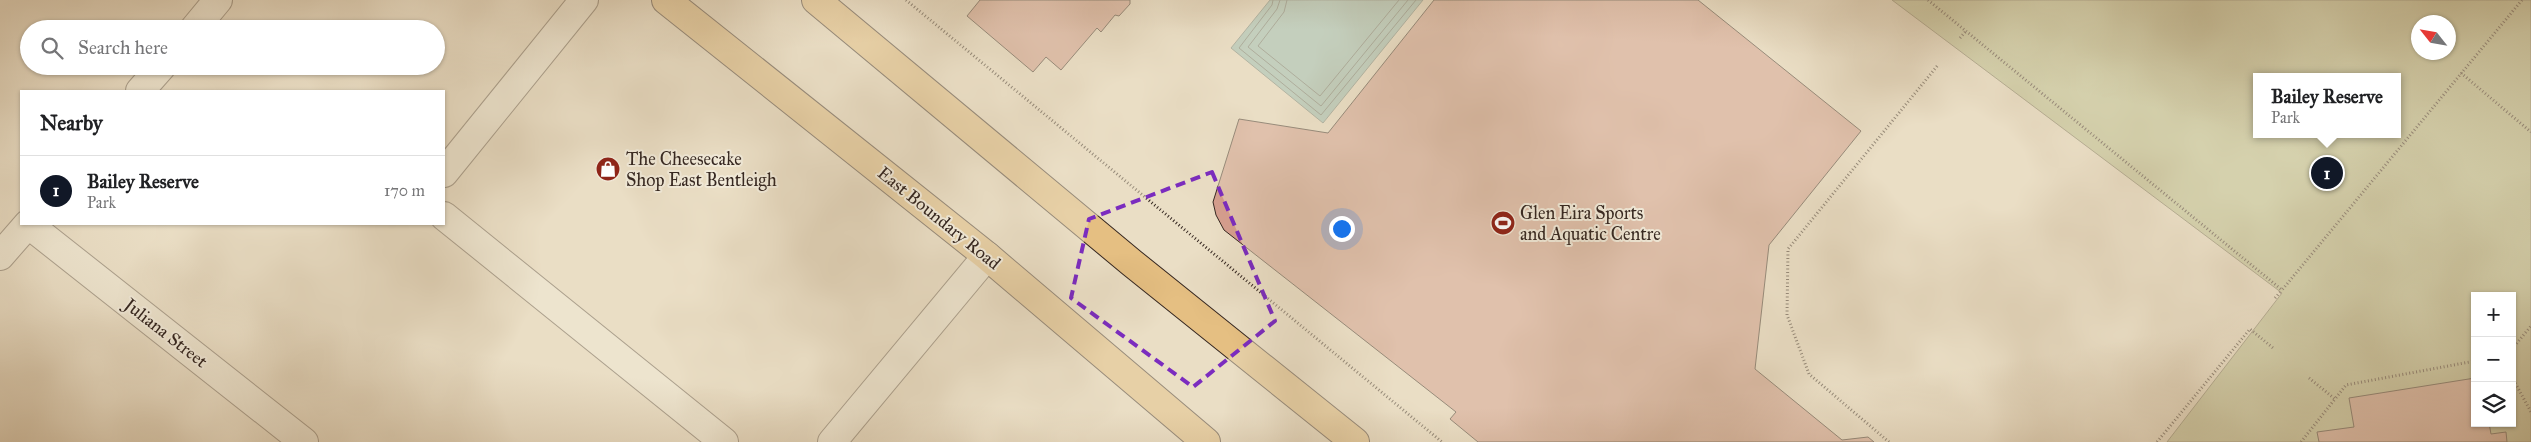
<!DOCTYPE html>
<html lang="en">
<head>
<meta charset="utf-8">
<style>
  body { margin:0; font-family:"IM FELL Great Primer",serif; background:#f6f6f6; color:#202124 }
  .controls { position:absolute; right:15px; bottom:15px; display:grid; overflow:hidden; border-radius:0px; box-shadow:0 1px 4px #0004 }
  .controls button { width:45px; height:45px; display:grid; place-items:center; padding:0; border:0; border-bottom:1px solid #e0e0e0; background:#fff; color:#202124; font:25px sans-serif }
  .compass { position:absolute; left:2411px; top:15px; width:45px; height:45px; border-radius:50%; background:#fff; box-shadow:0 1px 4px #0004; rotate:301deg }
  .you { position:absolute; left:1341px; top:228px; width:18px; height:18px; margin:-12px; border:4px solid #fff; border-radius:50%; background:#1a73e8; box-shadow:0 0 0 8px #1a73e833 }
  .badge { display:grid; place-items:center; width:32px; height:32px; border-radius:50%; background:#111827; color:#fff; font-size:16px; font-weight:700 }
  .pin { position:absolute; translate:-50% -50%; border:2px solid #fff; box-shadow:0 1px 5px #0006 }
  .popup { position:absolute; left:2253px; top:73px; width:148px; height:65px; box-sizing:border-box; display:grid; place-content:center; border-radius:0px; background:#fff; filter:drop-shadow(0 1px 4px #0005); font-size:16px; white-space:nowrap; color:#757577 }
  .popup b { font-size:19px; color:#202124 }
  .popup::after { content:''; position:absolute; left:50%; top:100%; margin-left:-10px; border:10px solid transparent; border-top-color:#fff }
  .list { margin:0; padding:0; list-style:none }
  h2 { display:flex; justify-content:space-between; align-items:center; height:65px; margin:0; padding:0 20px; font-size:21px }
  h2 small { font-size:16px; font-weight:400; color:#757577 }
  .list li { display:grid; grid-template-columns:32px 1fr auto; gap:15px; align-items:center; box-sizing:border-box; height:70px; padding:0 20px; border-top:1px solid #e0e0e0 }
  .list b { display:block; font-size:19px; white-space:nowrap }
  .list p { margin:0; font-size:16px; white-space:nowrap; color:#757577 }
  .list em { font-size:16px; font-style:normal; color:#757577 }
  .icon { flex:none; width:28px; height:28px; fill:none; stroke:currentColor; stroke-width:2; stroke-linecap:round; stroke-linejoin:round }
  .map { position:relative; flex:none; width:2531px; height:442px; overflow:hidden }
  .search { position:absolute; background:#fff; box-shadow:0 1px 4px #0004; left:20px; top:20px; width:425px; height:55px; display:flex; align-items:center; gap:12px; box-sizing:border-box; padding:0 18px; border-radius:28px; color:#757577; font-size:19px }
  .panel { position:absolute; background:#fff; box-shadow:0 1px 4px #0004; left:20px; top:90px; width:425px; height:135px; border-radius:0px }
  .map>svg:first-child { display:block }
  .green { fill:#bdc091; stroke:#797459; fill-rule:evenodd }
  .water { fill:#98bcb4; stroke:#708079 }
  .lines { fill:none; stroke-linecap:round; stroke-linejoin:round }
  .shore { stroke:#66726a; stroke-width:1 }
  .building { fill:#d59e8e; stroke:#352721 }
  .minor-casing { stroke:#62554a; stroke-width:30 }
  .major-casing { stroke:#352721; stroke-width:30 }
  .path { stroke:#352721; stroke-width:3; stroke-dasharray:1 2.5; stroke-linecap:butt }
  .minor { stroke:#f1ead9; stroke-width:28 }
  .major { stroke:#e5bf82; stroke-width:28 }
  .marked { fill:none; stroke:#7b2cbf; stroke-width:4; stroke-dasharray:10 6; stroke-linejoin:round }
  .labels { text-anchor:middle; stroke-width:4; stroke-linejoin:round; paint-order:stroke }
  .poi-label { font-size:18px; fill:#352721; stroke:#f1ead9; text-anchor:start }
  .street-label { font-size:18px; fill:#352721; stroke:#f1ead9 }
</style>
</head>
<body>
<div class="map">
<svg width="2531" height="442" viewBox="0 0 2531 442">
  <rect width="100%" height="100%" fill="#eadec5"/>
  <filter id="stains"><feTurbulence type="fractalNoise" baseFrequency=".004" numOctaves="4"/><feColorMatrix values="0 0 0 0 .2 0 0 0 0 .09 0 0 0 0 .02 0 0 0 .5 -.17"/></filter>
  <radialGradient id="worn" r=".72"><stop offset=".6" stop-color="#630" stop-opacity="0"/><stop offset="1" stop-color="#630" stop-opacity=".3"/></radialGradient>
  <path class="green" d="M1892 0H2531V442H2167L2282 293ZM2418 22H2448V52H2418ZM2257 77H2397V134H2257ZM2475 296H2512V423H2475Z"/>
  <path class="water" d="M1270 0H1423L1323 123 1231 48Z"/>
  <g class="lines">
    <path class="shore" d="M1273 0 1272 5 1239 48 1321 115 1416 0
      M1280 0 1277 9 1248 47 1321 106 1408 0
      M1287 0 1284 12 1258 46 1320 96 1399 0"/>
  </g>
  <path class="building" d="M980 0H1130V4L1119 16 1115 15 1101 32 1097 28 1061 70 1046 57 1033 72 967 16Z
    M1434 0H1698L1861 131 1769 245 1755 369 1842 440 1868 437 1874 442H1478L1450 419 1456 412 1224 230 1216 215 1213 202 1239 119 1328 133Z
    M2475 378V423H2489L2491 434 2506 432 2507 442H2319L2317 432 2354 427 2349 398Z"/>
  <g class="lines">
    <defs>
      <path id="minor" d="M194 29 218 0
        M140 91 162 66
        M444 173 584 0
        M444 216 724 442
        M28 224 304 442
        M0 256 28 224
        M832 442 987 256"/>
      <path id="major" d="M666 0 987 256 1206 442
        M816 0 1132 263 1355 442"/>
    </defs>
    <use href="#minor" class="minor-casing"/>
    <use href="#major" class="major-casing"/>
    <path class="path" d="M906 0 1442 442
      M1928 0 2282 290 2522 0
      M1960 38 1966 31
      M2461 73 2531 132
      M2275 298 2282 290
      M2512 349 2531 326
      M2512 377 2531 412
      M2309 378 2335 399 2346 385 2475 361
      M1889 442 1809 374 1787 315 1788 249 1938 65
      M2157 442 2250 329 2273 348
      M2301 442 2335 399"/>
    <use href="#minor" class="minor"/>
    <use href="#major" class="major"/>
  </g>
  <path d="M0 0H2531V442H0ZM1212 172 1275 321 1193 387 1071 298 1089 219Z" fill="#eadec5" fill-opacity=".55" fill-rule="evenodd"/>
  <path class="marked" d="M1212 172 1275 321 1193 387 1071 298 1089 219Z"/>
  <defs>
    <symbol id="shop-disc" viewBox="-11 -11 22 22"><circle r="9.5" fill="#8f2418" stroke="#f1ead9"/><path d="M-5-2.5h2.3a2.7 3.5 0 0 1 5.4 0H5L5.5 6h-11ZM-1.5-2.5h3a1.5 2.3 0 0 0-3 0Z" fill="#fff"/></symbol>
    <symbol id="stadium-disc" viewBox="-11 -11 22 22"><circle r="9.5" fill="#8f2418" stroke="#f1ead9"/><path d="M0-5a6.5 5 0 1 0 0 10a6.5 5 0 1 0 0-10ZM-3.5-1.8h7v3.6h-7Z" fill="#fff"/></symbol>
  </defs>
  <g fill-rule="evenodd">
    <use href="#shop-disc" x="594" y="155" width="28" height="28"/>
    <use href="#stadium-disc" x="1489" y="209" width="28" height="28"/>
  </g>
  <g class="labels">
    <g class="poi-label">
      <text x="626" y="165">The Cheesecake<tspan x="626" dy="21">Shop East Bentleigh</tspan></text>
      <text x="1520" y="219">Glen Eira Sports<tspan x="1520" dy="21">and Aquatic Centre</tspan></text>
    </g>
    <g class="street-label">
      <text transform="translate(939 218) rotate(39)" y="6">East Boundary Road</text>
      <text transform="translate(166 333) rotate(38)" y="6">Juliana Street</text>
    </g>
  </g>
  <rect width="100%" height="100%" filter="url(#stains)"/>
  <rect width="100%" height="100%" fill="url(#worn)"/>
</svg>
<div class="controls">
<button>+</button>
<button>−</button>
<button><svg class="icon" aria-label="layers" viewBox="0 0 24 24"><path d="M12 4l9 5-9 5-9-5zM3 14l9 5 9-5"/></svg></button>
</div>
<svg class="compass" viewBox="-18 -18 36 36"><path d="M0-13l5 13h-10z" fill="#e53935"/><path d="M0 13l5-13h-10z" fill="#757577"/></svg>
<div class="you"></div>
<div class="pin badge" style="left:2327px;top:173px">1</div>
<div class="popup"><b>Bailey Reserve</b>Park</div>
<div class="search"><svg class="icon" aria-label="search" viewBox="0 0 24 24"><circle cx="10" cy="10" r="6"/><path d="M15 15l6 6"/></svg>Search here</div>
<section class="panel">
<h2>Nearby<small></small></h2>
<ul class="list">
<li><span class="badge">1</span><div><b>Bailey Reserve</b><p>Park</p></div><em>170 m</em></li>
</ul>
</section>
</div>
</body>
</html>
